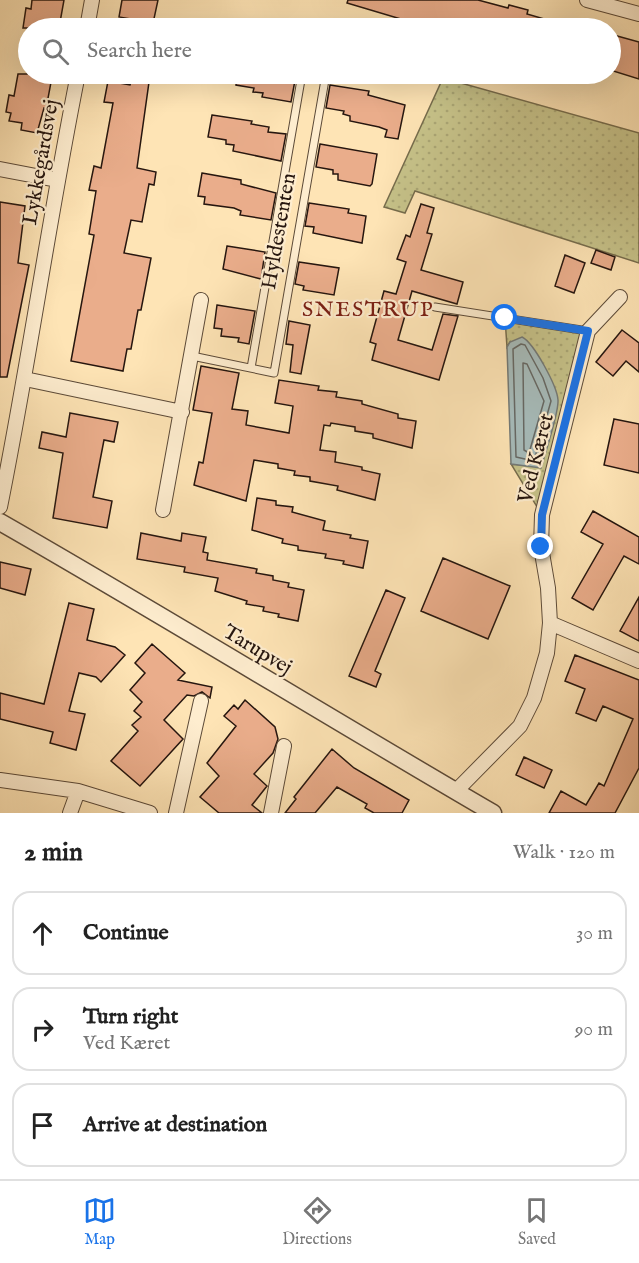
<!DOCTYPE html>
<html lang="en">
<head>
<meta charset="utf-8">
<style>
  body { margin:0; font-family:"IM FELL English",serif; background:#f2f2f2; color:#222 }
  .stop { position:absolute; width:18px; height:18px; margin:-14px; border:4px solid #1a73e8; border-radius:50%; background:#fff }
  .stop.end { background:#1a73e8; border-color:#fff; box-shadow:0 2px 6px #0008 }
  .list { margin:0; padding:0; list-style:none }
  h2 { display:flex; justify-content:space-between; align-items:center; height:78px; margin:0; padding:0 24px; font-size:26px }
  h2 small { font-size:20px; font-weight:400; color:#767676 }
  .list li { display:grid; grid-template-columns:39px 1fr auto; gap:18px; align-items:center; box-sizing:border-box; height:84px; margin:0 12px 12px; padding:0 12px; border:2px solid #e0e0e0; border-radius:18px }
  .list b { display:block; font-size:22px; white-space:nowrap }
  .list p { margin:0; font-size:20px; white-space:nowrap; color:#767676 }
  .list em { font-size:20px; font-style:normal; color:#767676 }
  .icon { flex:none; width:33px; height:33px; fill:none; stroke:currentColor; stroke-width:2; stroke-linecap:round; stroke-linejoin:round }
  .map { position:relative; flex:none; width:639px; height:813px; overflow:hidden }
  .search { position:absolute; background:#fff; box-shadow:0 6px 24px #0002; left:18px; right:18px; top:18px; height:66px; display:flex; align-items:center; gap:15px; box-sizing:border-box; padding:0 21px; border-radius:33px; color:#767676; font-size:22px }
  .sheet { height:366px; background:#fff }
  nav { display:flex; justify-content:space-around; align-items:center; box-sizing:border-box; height:84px; border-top:2px solid #e0e0e0; background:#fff; font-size:16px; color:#767676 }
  nav a { display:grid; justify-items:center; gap:3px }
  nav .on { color:#1a73e8 }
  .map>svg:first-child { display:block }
  .grass { fill:url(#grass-dots); stroke:#766c4c; stroke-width:1.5 }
  .water { fill:#a6bbba; stroke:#737976; stroke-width:1.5 }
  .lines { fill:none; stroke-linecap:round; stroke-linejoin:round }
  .shore { stroke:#666864; stroke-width:1.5 }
  .building { fill:#eaad8b; stroke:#26160f; stroke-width:1.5 }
  .service-casing { stroke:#5c4a38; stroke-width:9 }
  .minor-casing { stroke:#5c4a38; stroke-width:16 }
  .tertiary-casing { stroke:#5c4a38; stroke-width:19 }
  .service { stroke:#feedcf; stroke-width:7 }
  .minor { stroke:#feedcf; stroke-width:14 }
  .tertiary { stroke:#feedcf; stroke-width:16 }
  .route { stroke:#1a73e8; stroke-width:8 }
  .labels { text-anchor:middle; stroke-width:4.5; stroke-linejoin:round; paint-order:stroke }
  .street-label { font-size:21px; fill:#26160f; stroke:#feedcf }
  .neighbourhood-label { font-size:22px; letter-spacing:1.5px; fill:#7a1f14; stroke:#feedcf }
</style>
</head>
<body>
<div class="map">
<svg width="639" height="813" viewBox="0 0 639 813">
  <defs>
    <pattern id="grass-dots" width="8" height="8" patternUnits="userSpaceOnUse" patternTransform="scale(1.5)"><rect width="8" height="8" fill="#c6c289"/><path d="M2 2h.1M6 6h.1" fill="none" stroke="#aaa675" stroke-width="1.8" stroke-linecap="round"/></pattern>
  </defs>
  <rect width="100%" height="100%" fill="#fee4b5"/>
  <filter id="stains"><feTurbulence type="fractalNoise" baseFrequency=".00333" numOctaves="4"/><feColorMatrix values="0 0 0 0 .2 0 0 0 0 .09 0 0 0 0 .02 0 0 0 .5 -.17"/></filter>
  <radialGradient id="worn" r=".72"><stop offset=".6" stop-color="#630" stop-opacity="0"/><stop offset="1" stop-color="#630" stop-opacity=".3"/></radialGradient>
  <path class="grass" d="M443 78 639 133V263L415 191 405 213 384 207Z
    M505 318 588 331 542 515 511 464 541 467 510 342 507 347Z"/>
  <path class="water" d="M522 337C534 343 557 386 558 400 559 413 545 453 541 468L511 464 507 347 510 342Z"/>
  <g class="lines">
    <path class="shore" d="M521 344 525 345 543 378 551 401 534 461 516 457 513 349Z
      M523 363 527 364 544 401 529 453 524 450Z"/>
  </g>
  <path class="building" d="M32 0H64L59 28H23L26 8 31 9Z
    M122 0H158L152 28H135L137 20 119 17Z
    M348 0H478L508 8 509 5 528 10 527 14 565 25V28H431L347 3Z
    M610 34 639 42V79L610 70Z
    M18 74H50L52 77 46 109 44 108 37 133 21 130 22 123 9 121 11 113 6 112 9 95 14 96Z
    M237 74 296 75 291 102 262 97 263 93 253 92 254 88 236 85Z
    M132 79 149 82 137 168 156 172 154 185 149 184 142 222 131 220 124 253 151 258 141 310H138L131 349H127L123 371 71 361 94 235 89 234 96 191 89 190 94 166 101 168 113 103 104 102 108 81 130 85Z
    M330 85 369 91 368 95 405 105 398 139 385 137 387 130 379 127 350 121V116L343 114 344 111 326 108Z
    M212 115 252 121 251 124 269 127 268 132 286 134 281 161 233 151 234 145 226 144V140L208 137Z
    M320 144 377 154 372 184 370 186 338 180V174H333V170L316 167Z
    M202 173 241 180V184L276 193 271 220 240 215 241 211 234 208 204 204 205 197 198 196Z
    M0 202 25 206 18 263 29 265 7 377H0Z
    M309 203 349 209 348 213 366 216 362 243 313 233 314 227 305 226Z
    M421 204 434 208 427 233 432 234 421 270 463 282 457 304 412 291 398 340 432 350 443 314 458 316 439 380 372 360 376 344 370 342 384 291 396 294 406 262 397 259 406 235 410 237Z
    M227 246 265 252 261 279 223 269Z
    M596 250 615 257 611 270 591 263Z
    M565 255 585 263 574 293 555 286Z
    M299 262 339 268 334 295 303 290 304 286 295 284Z
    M217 305 255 311 249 344 238 342 239 338 221 336 222 329 214 328Z
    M289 321 310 325 301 374 290 372 293 345 286 344Z
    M622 330 639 343V372L626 361 613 376 596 362Z
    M201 366 239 373 232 409 248 411 246 425 289 433 293 406 275 403 279 380 319 386 318 390 337 392 336 397 362 401V404L398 414V418L416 421 412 448 373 438V434L355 431V427L331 423 330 426 324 425 320 450 336 452 335 462 362 467V470L380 474 375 500 337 490 338 486 310 481V477L294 475 295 471 278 468V464L254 460 246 501 194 485 199 462 203 463 212 413 193 410Z
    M70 413 118 422 114 442 104 440 93 497 112 501 107 528 53 518 63 453 39 448 42 432 66 437Z
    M614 419 639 424V473L604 465Z
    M257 498 276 501V505L293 507 292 512 325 521 323 530 351 535 350 538 368 541 363 568 343 564 344 561 325 558 326 554 298 550V546L282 543 283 539 252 530Z
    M593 511 639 537V564L624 556 593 610 572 598 603 544 581 532Z
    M141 533 181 541 182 533 206 537 203 552 208 553 207 560 257 569 256 573 273 576V580L289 583 288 587 304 590 298 621 278 617 279 614 263 611 264 607 246 604 247 601 215 591 218 578 184 572 185 567 137 559Z
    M443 558 510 586 488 639 421 611Z
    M0 562 31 569 25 595 0 588Z
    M386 590 405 598 375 671 381 674 376 687 349 676Z
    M639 597V641L620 631Z
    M69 603 94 609 87 640 115 647 125 655 101 682 96 677 79 673 69 711 85 714 76 750 50 743 53 732 0 719V693L44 704Z
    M152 644 185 673 178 680 212 687 210 698 202 692 194 696 187 695 164 720 183 739 140 786 111 761 138 731 132 725 141 717 134 711 142 702 130 690 145 673 135 663Z
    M575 655 639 680V768L615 813H549L561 791 586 805 599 783 604 786 633 719 603 706 596 721 576 713 585 689 565 681Z
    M245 700 275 727 278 739 273 753 254 774 267 786 252 805 262 813H219L200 797 219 776 207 763 236 726 224 716 234 705 238 709Z
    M332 749 354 768 409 800 402 813H374L365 808 367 804 337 787 315 813H285L296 799 294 797Z
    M524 757 552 770 544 788 516 775Z"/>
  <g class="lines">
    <defs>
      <path id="service" d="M435 307 588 331
        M192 356 274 373 326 74
        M251 368 302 74"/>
      <path id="minor" d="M587 0 639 14
        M87 28 92 0
        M0 169 57 180
        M25 379 182 412
        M0 507C29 363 49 218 78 74
        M163 510 201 300
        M550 623 639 661
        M0 780 78 791 150 813
        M456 791 520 726 534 698 547 653 550 623 548 588 541 547 542 515 588 331 620 297
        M70 813 78 791
        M176 813 201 701
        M271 813 284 746"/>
      <path id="tertiary" d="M0 522C166 617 328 717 493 813"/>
    </defs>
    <use href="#service" class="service-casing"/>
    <use href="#minor" class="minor-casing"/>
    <use href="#tertiary" class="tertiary-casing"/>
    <use href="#service" class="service"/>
    <use href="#minor" class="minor"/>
    <use href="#tertiary" class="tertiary"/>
  </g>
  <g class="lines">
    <path class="route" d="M505 318 588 331 542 515 541 547"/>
  </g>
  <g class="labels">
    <g class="street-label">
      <text transform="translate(40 162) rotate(-80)" y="7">Lykkegårdsvej</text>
      <text transform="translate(278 231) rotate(-80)" y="7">Hyldestenten</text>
      <text transform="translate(535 458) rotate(-76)" y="7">Ved Kæret</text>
      <text transform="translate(258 649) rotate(31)" y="7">Tarupvej</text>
    </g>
    <g class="neighbourhood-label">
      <text x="368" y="316">SNESTRUP</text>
    </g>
  </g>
  <rect width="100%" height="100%" filter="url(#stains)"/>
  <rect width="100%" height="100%" fill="url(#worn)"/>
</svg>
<div class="stop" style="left:505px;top:318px"></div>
<div class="stop end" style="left:541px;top:547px"></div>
<div class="search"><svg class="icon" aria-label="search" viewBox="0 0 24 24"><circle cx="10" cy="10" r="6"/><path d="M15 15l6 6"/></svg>Search here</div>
</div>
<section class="sheet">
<h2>2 min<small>Walk · 120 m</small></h2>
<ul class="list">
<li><svg class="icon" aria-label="ahead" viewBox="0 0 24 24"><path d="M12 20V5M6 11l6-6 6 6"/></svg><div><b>Continue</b></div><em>30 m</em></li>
<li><svg class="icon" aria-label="right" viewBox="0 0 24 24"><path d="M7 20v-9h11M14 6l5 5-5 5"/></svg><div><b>Turn right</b><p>Ved Kæret</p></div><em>90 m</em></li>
<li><svg class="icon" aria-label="arrive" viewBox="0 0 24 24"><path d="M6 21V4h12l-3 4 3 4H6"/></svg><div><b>Arrive at destination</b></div></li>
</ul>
</section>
<nav>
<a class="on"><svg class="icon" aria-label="map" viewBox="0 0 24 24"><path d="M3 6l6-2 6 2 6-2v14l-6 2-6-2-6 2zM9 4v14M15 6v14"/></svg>Map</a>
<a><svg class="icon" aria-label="directions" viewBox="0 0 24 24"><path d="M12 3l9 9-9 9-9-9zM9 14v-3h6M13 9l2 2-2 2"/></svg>Directions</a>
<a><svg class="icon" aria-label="saved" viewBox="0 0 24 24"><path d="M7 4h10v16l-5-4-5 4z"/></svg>Saved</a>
</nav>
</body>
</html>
